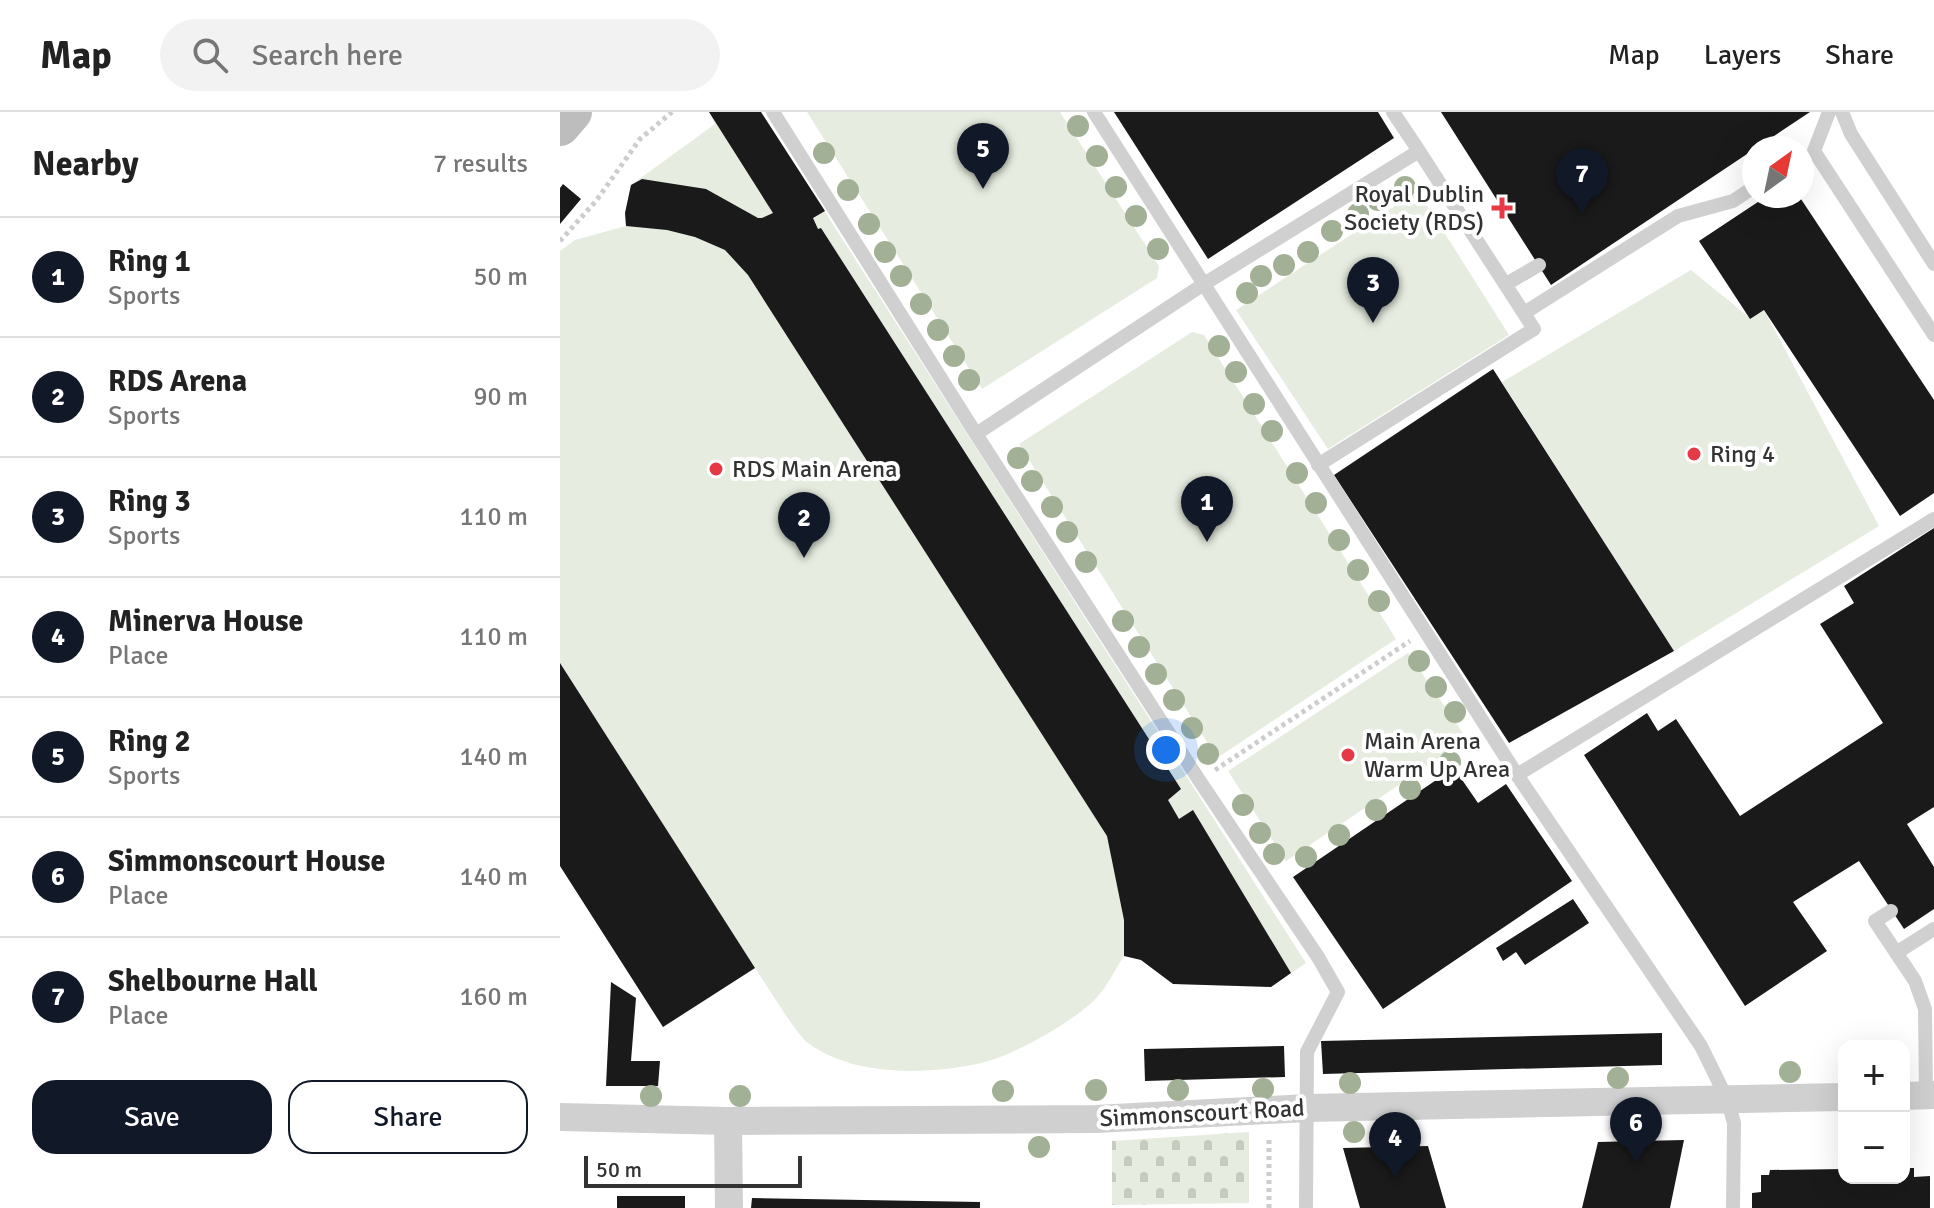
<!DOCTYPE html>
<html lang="en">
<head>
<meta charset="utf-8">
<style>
  body { margin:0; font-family:Signika,sans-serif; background:#f2f2f2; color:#222 }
  .controls { position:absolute; right:24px; bottom:24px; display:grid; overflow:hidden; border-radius:16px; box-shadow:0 8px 32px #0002 }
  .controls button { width:72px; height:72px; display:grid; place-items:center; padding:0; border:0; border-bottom:2px solid #e0e0e0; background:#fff; color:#222; font:40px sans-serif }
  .compass { position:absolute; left:1182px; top:24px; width:72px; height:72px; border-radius:50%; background:#fff; box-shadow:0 8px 32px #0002; rotate:33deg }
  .scale { position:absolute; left:24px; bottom:20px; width:218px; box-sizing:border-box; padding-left:8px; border:4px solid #333; border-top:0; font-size:22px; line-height:28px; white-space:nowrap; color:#333; -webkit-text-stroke:6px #fff; paint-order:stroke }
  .you { position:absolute; left:606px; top:638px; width:28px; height:28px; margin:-20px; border:6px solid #fff; border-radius:50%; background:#1a73e8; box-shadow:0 0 0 12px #1a73e833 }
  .badge { display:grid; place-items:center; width:52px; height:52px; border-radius:50%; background:#111827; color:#fff; font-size:26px; font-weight:700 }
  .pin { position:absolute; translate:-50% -66px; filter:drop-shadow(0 2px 4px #0008) }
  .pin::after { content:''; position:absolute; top:42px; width:28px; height:24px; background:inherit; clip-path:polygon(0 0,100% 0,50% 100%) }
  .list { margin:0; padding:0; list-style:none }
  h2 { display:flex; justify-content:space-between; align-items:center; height:104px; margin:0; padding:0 32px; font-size:34px }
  h2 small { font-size:26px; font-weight:400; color:#767676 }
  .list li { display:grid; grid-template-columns:52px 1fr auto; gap:24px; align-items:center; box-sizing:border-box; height:120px; padding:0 32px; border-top:2px solid #e0e0e0 }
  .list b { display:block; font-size:30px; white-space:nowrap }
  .list p { margin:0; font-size:26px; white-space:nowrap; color:#767676 }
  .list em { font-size:26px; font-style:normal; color:#767676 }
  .actions { display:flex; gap:16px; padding:24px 32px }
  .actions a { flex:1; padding:18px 0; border:2px solid #111827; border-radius:24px; text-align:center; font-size:28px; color:#111827 }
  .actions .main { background:#111827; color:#fff }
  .icon { flex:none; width:44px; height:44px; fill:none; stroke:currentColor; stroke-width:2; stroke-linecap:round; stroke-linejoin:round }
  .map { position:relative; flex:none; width:1374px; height:1096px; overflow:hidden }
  header { display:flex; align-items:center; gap:48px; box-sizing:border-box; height:112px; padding:0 40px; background:#fff; border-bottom:2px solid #e0e0e0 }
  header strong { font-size:38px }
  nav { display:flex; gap:44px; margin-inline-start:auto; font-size:28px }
  .search { width:560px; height:72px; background:#f2f2f2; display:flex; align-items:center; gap:20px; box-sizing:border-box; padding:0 28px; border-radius:44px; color:#767676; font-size:30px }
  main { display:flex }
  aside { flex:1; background:#fff }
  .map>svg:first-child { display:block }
  .cemetery { fill:url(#cemetery-stones) }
  .pitch { fill:#e6ecdf }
  .building { fill:#1a1a1a }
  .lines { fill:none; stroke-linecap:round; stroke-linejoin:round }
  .path { stroke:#cdcdcd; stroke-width:5; stroke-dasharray:4 4; stroke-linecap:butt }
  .service { stroke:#d0d0d0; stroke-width:14 }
  .minor { stroke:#d0d0d0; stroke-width:28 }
  .secondary { stroke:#bdbdbd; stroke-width:40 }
  .tree { fill:#a2b095 }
  .poi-dot { fill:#e63946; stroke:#fff; stroke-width:3 }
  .labels { text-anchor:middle; stroke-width:8; stroke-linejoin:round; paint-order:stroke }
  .poi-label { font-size:24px; fill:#333; stroke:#fff; text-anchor:start }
  .street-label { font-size:24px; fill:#333; stroke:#fff }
</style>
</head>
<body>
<header>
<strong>Map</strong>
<div class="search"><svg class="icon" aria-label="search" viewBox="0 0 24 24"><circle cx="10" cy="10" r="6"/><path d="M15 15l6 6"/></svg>Search here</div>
<nav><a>Map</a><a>Layers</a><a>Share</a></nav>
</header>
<main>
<aside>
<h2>Nearby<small>7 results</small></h2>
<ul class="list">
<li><span class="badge">1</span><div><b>Ring 1</b><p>Sports</p></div><em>50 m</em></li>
<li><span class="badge">2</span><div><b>RDS Arena</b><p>Sports</p></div><em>90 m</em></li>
<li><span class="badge">3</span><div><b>Ring 3</b><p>Sports</p></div><em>110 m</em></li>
<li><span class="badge">4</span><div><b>Minerva House</b><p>Place</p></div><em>110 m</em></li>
<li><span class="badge">5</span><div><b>Ring 2</b><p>Sports</p></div><em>140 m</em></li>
<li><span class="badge">6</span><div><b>Simmonscourt House</b><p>Place</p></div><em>140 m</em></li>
<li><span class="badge">7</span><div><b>Shelbourne Hall</b><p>Place</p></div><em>160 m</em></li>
</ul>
<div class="actions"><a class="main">Save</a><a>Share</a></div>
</aside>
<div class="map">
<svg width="1374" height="1096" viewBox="0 0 1374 1096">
  <defs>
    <pattern id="cemetery-stones" width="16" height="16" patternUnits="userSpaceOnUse" patternTransform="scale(2)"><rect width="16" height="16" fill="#e6ecdf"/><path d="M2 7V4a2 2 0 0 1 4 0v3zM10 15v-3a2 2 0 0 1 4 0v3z" fill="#c6cbc0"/></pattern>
  </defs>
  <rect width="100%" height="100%" fill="#fff"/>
  <path class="cemetery" d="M689 1020V1091L552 1093V1029Z"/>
  <path class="pitch" d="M149 0H201L746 851 711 875 613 872 581 848 564 844C555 857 548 874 537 885 517 908 451 945 421 951 368 963 294 965 248 931 236 922 206 872 195 856L103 915 0 754V139L15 128 66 114 65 101 71 73 155 12Z
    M247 0H500L599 154 597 166 422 277Z
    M858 79 949 223 768 337 676 198Z
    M1131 158 1190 206 1204 198 1319 414 1114 539 942 270Z
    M632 220 644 223 836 527 657 646 459 332Z
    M848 541 907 627 726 749 668 659Z"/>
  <path class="building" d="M149 0H201L265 99 253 106 258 117 261 116 621 677 608 688 619 707 633 698 731 861 711 875 613 872 581 848 564 844V808L547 724 188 163 165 138 135 125 107 118 66 114 65 101 71 73 82 67 146 77 198 106H202L213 101Z
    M554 0H818L834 26 648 147Z
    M881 0H1250L991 173Z
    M3 72 21 87 0 112V76Z
    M1207 84H1239L1374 288V381L1340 404 1204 198 1190 207 1139 129Z
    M933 257 1114 539 949 631 774 363Z
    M1374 416V695L1347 712 1374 755V797L1344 817 1299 749 1233 790 1267 839 1185 894 1024 643 1087 601 1098 619 1116 607 1180 704 1323 611 1260 512 1294 491 1284 474Z
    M0 551 195 856 103 915 0 754Z
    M894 656 918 691 946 672 1012 769 823 897 733 765Z
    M1013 787 1029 811 965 853 956 840 943 849 936 836Z
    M51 870 76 886 71 949H100L98 974H46Z
    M1102 921V953L763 962 761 929Z
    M724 934 725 965 585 969 584 937Z
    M1124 1028 1110 1096H1022L1038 1030Z
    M868 1034 886 1096H800L783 1036Z
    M1344 1056H1354V1065L1370 1064V1096H1192V1081L1201 1080V1063H1209L1210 1058 1284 1057V1066H1344Z
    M57 1084H125V1096H57Z
    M192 1086 420 1090V1096H191Z"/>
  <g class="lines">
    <path class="path" d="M0 129 36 89 80 27 112 0
      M655 658 850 529
      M709 1096V1025"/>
    <path class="service" d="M213 0 416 322 644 172 859 39 974 217 758 353
      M534 0 957 663 1141 934 1167 987 1174 1011 1173 1096
      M833 0 859 39
      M1269 0 1254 39 1374 223
      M1282 0 1291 22 1374 152
      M946 172 979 153
      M964 201 1118 104 1173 89 1194 75
      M416 322 639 668 758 845 778 880 747 940 746 1096
      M957 663 1374 407
      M1331 799 1315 809 1355 869 1365 897 1366 984
      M1336 841 1374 817"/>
    <path class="minor" d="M1344 984 1374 983
      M0 1005 168 1009 536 1007 747 996 1284 985
      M168 1009 169 1096"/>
    <path class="secondary" d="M0 14 12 0"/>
  </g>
  <g class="tree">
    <circle cx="518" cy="14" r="11"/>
    <circle cx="264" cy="41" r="11"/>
    <circle cx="537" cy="44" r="11"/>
    <circle cx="556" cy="75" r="11"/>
    <circle cx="845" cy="75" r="11"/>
    <circle cx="288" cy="78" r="11"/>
    <circle cx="818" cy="88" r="11"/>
    <circle cx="798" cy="102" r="11"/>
    <circle cx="576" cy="104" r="11"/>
    <circle cx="309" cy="112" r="11"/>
    <circle cx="772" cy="119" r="11"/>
    <circle cx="598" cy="137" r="11"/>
    <circle cx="325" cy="140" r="11"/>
    <circle cx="748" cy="140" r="11"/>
    <circle cx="724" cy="153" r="11"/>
    <circle cx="341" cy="164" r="11"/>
    <circle cx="701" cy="164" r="11"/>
    <circle cx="687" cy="181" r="11"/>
    <circle cx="361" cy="192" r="11"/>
    <circle cx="378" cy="218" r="11"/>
    <circle cx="659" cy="234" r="11"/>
    <circle cx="394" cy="244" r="11"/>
    <circle cx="676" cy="260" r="11"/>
    <circle cx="409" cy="268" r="11"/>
    <circle cx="694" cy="292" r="11"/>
    <circle cx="712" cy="319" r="11"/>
    <circle cx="458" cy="346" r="11"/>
    <circle cx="737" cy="361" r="11"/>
    <circle cx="472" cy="369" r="11"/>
    <circle cx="756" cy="391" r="11"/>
    <circle cx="492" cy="395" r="11"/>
    <circle cx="507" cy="420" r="11"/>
    <circle cx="779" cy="428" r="11"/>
    <circle cx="526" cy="450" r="11"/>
    <circle cx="798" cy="458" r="11"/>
    <circle cx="819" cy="489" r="11"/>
    <circle cx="563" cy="509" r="11"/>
    <circle cx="579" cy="535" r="11"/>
    <circle cx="859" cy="549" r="11"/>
    <circle cx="596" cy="562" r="11"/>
    <circle cx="876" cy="575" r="11"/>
    <circle cx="614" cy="588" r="11"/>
    <circle cx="895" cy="600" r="11"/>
    <circle cx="632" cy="616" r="11"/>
    <circle cx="648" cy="642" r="11"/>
    <circle cx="890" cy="650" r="11"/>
    <circle cx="850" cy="677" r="11"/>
    <circle cx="683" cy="693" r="11"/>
    <circle cx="816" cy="698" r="11"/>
    <circle cx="700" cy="721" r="11"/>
    <circle cx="779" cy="723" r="11"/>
    <circle cx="714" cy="742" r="11"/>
    <circle cx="746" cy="745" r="11"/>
    <circle cx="1230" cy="960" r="11"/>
    <circle cx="1058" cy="966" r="11"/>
    <circle cx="790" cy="971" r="11"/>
    <circle cx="703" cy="977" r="11"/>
    <circle cx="536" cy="978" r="11"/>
    <circle cx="618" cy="978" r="11"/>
    <circle cx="443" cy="979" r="11"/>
    <circle cx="91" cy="984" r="11"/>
    <circle cx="180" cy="984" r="11"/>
    <circle cx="794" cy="1020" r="11"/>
    <circle cx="479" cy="1035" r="11"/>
  </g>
  <g class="poi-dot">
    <path d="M938 84h8v8h8v8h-8v8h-8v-8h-8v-8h8z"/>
    <circle cx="1134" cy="342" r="8"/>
    <circle cx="156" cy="357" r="8"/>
    <circle cx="788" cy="643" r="8"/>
  </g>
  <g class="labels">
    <g class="poi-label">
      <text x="924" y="90" text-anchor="end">Royal Dublin<tspan x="924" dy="28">Society (RDS)</tspan></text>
      <text x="1150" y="350">Ring 4</text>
      <text x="172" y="365">RDS Main Arena</text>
      <text x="804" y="637">Main Arena<tspan x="804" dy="28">Warm Up Area</tspan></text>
    </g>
    <g class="street-label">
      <text transform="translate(642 1001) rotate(-3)" y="8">Simmonscourt Road</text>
    </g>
  </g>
</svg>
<div class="controls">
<button>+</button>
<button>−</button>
</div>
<svg class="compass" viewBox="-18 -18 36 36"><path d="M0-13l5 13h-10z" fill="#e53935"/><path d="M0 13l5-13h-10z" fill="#767676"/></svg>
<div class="scale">50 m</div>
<div class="you"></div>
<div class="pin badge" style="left:647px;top:430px">1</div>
<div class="pin badge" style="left:244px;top:446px">2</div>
<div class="pin badge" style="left:813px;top:211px">3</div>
<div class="pin badge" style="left:835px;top:1066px">4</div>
<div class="pin badge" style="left:423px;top:77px">5</div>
<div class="pin badge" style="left:1076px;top:1051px">6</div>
<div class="pin badge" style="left:1022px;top:102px">7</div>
</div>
</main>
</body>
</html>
